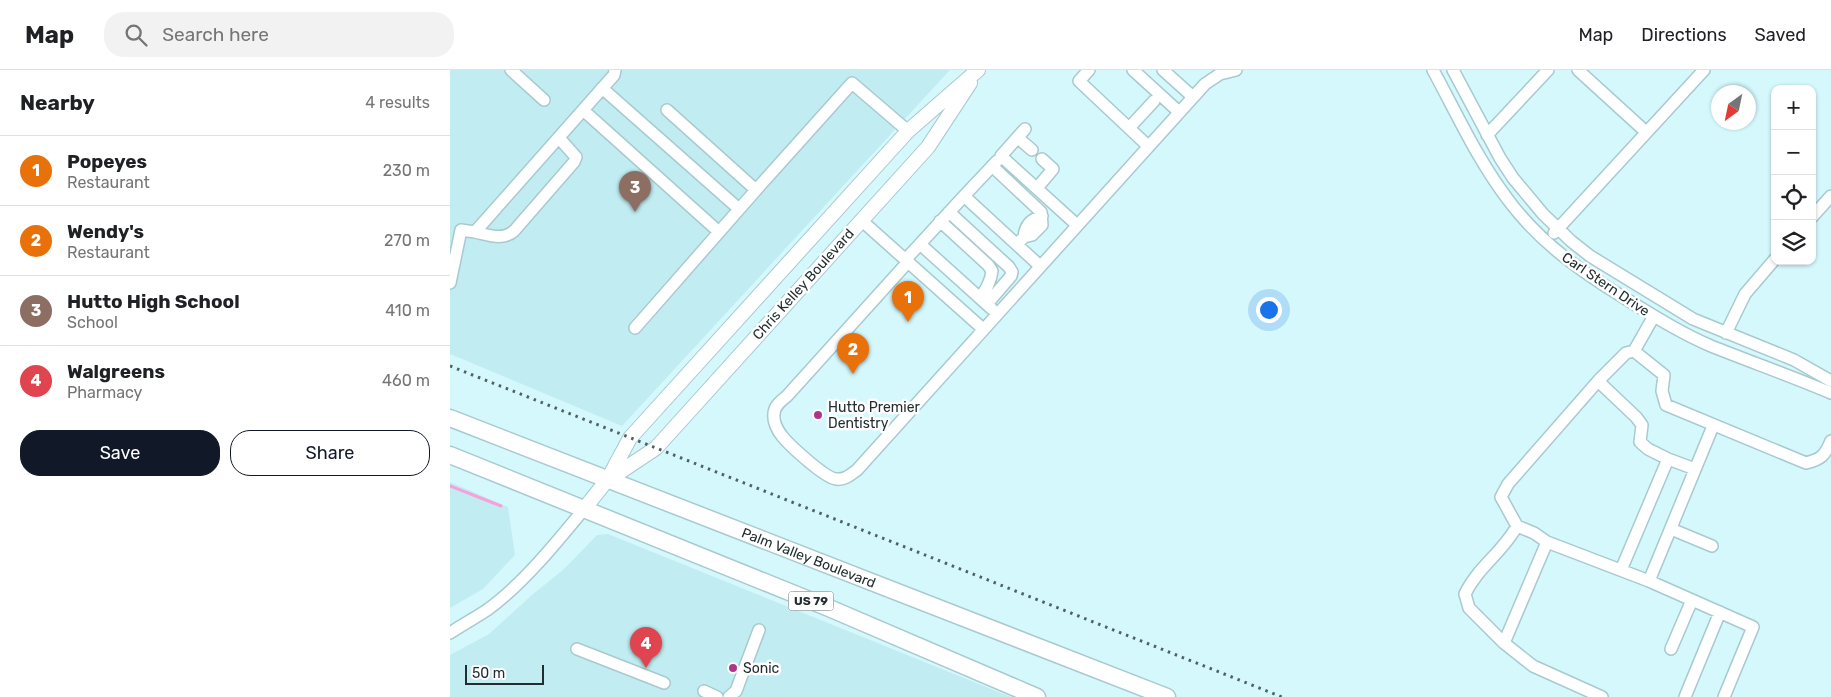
<!DOCTYPE html>
<html lang="en">
<head>
<meta charset="utf-8">
<style>
  body { margin:0; font-family:Rubik,sans-serif; background:#f2f2f2; color:#202124 }
  .controls { position:absolute; right:15px; top:15px; display:grid; overflow:hidden; border-radius:10px; box-shadow:0 1px 4px #0004 }
  .controls button { width:45px; height:45px; display:grid; place-items:center; padding:0; border:0; border-bottom:1px solid #e0e0e0; background:#fff; color:#202124; font:25px sans-serif }
  .compass { position:absolute; left:1261px; top:15px; width:45px; height:45px; border-radius:50%; background:#fff; box-shadow:0 1px 4px #0004; rotate:213deg }
  .scale { position:absolute; left:15px; bottom:12px; width:79px; box-sizing:border-box; padding-left:5px; border:2px solid #212e30; border-top:0; font-size:14px; line-height:18px; white-space:nowrap; color:#212e30; -webkit-text-stroke:4px #fefefe; paint-order:stroke }
  .you { position:absolute; left:818px; top:239px; width:18px; height:18px; margin:-12px; border:4px solid #fff; border-radius:50%; background:#1a73e8; box-shadow:0 0 0 8px #1a73e833 }
  .badge { display:grid; place-items:center; width:32px; height:32px; border-radius:50%; background:#111827; color:#fff; font-size:16px; font-weight:700 }
  .pin { position:absolute; translate:-50% -41px; filter:drop-shadow(0 1px 2px #0008) }
  .pin::after { content:''; position:absolute; top:26px; width:18px; height:15px; background:inherit; clip-path:polygon(0 0,100% 0,50% 100%) }
  .list { margin:0; padding:0; list-style:none }
  h2 { display:flex; justify-content:space-between; align-items:center; height:65px; margin:0; padding:0 20px; font-size:21px }
  h2 small { font-size:16px; font-weight:400; color:#757577 }
  .list li { display:grid; grid-template-columns:32px 1fr auto; gap:15px; align-items:center; box-sizing:border-box; height:70px; padding:0 20px; border-top:1px solid #e0e0e0 }
  .list b { display:block; font-size:19px; white-space:nowrap }
  .list p { margin:0; font-size:16px; white-space:nowrap; color:#757577 }
  .list em { font-size:16px; font-style:normal; color:#757577 }
  .actions { display:flex; gap:10px; padding:15px 20px }
  .actions a { flex:1; padding:11px 0; border:1px solid #111827; border-radius:20px; text-align:center; font-size:18px; color:#111827 }
  .actions .main { background:#111827; color:#fff }
  .icon { flex:none; width:28px; height:28px; fill:none; stroke:currentColor; stroke-width:2; stroke-linecap:round; stroke-linejoin:round }
  .map { position:relative; flex:none; width:1381px; height:627px; overflow:hidden }
  header { display:flex; align-items:center; gap:30px; box-sizing:border-box; height:70px; padding:0 25px; background:#fff; border-bottom:1px solid #e0e0e0 }
  header strong { font-size:24px }
  nav { display:flex; gap:28px; margin-inline-start:auto; font-size:18px }
  .search { width:350px; height:45px; background:#f2f2f2; display:flex; align-items:center; gap:12px; box-sizing:border-box; padding:0 18px; border-radius:20px; color:#757577; font-size:19px }
  main { display:flex }
  aside { flex:1; background:#fff }
  .map>svg:first-child { display:block }
  .built { fill:#c1edf2 }
  .lines { fill:none; stroke-linecap:round; stroke-linejoin:round }
  .stream { stroke:#f7a0d9; stroke-width:3 }
  .minor-casing { stroke:#a8cace; stroke-width:14 }
  .major-casing { stroke:#a8cace; stroke-width:16 }
  .highway-casing { stroke:#a8cace; stroke-width:19 }
  .minor { stroke:#fff; stroke-width:11 }
  .major { stroke:#fff; stroke-width:14 }
  .highway { stroke:#fff; stroke-width:16 }
  .rail { stroke:#4e6164; stroke-width:3; stroke-dasharray:2.5 5; stroke-linecap:butt }
  .poi-dot { fill:#ad368c; stroke:#fefefe; stroke-width:2 }
  .labels { text-anchor:middle; stroke-width:5; stroke-linejoin:round; paint-order:stroke }
  .shield { fill:#fefefe; stroke:#636c6e; stroke-width:1 }
  .shield-label { font-size:12px; font-weight:bold; fill:#212e30 }
  .street-label { font-size:14px; fill:#212e30; stroke:#fefefe }
  .poi-label { font-size:14px; fill:#212e30; stroke:#fefefe; text-anchor:start }
</style>
</head>
<body>
<header>
<strong>Map</strong>
<div class="search"><svg class="icon" aria-label="search" viewBox="0 0 24 24"><circle cx="10" cy="10" r="6"/><path d="M15 15l6 6"/></svg>Search here</div>
<nav><a>Map</a><a>Directions</a><a>Saved</a></nav>
</header>
<main>
<aside>
<h2>Nearby<small>4 results</small></h2>
<ul class="list">
<li><span class="badge" style="background:#e8710a">1</span><div><b>Popeyes</b><p>Restaurant</p></div><em>230 m</em></li>
<li><span class="badge" style="background:#e8710a">2</span><div><b>Wendy's</b><p>Restaurant</p></div><em>270 m</em></li>
<li><span class="badge" style="background:#8d6e63">3</span><div><b>Hutto High School</b><p>School</p></div><em>410 m</em></li>
<li><span class="badge" style="background:#e0444e">4</span><div><b>Walgreens</b><p>Pharmacy</p></div><em>460 m</em></li>
</ul>
<div class="actions"><a class="main">Save</a><a>Share</a></div>
</aside>
<div class="map">
<svg width="1381" height="627" viewBox="0 0 1381 627">
  <rect width="100%" height="100%" fill="#d5f8fd"/>
  <path class="built" d="M0 0H500L172 356 0 284Z
    M0 412 58 437 65 485 33 519 0 538Z
    M158 464 561 627H0V585L39 564 83 524 114 499 147 465Z"/>
  <g class="lines">
    <path class="stream" d="M0 416 51 436"/>
    <defs>
      <path id="minor" d="M61 0 94 30
        M639 0 629 11 698 76
        M683 0 729 42
        M713 0 743 27
        M983 0C1007 44 1028 91 1059 131 1092 175 1135 204 1181 232 1207 248 1233 264 1261 276 1301 292 1341 306 1381 323
        M1003 0 1050 88 1063 108 1093 144 1121 171 1140 186 1243 249 1344 290 1381 311
        M1128 0 1196 62
        M152 18 289 139
        M133 40 269 162
        M217 40 306 120 402 13 458 61
        M679 58 704 31
        M575 59 551 86 627 155
        M1037 65 1098 0
        M568 68 582 80
        M542 96 591 142 592 155 582 165 574 167 567 174
        M587 118 603 99 592 89
        M514 126 547 91
        M499 142 559 197 562 202 561 206 537 234
        M1362 147 1381 126
        M411 150 533 259
        M490 151 538 195 542 201C541 210 536 221 530 227
        M25 162C39 165 52 171 64 161L124 92 126 87 109 68
        M1104 163 1254 0
        M574 167C575 155 581 149 592 146
        M470 174 514 126 590 196
        M455 190 470 174 542 239
        M457 193 337 326C331 331 324 336 324 344 323 351 327 360 332 366 339 375 375 408 386 409 395 410 400 405 407 400L755 14 770 4 786 0
        M0 213 11 160 25 162 164 5 165 0
        M1204 246 1184 281 1214 305 1212 321 1216 335 1356 393C1372 389 1375 385 1381 371
        M185 258 306 120
        M1276 263 1295 224 1325 189
        M1148 311 1186 347 1192 355 1190 372 1198 379 1218 389
        M1221 459 1262 476
        M1097 472 1199 511 1263 356
        M1171 500 1218 389 1245 399
        M1199 511 1303 557 1274 627
        M0 563C12 555 25 548 37 540 71 516 107 472 134 439
        M1054 573 1097 472 1084 463 1067 456
        M127 579 214 613
        M1221 579 1242 530
        M254 621 267 627
        M279 627 286 621 309 560
        M1152 627 1083 596 1054 573 1019 538 1015 524C1027 498 1053 482 1067 456L1051 427 1058 414 1148 311 1176 283 1184 281
        M1235 627 1270 542"/>
      <path id="major" d="M161 408 206 378 478 77 520 13
        M134 439 158 409 180 368 458 61 528 0"/>
      <g id="highway">
        <path id="s1" d="M0 348 717 627"/>
        <path d="M0 385 379 538 587 627"/>
      </g>
    </defs>
    <use href="#minor" class="minor-casing"/>
    <use href="#major" class="major-casing"/>
    <use href="#highway" class="highway-casing"/>
    <use href="#minor" class="minor"/>
    <use href="#major" class="major"/>
    <use href="#highway" class="highway"/>
    <path class="rail" d="M0 296 832 627"/>
  </g>
  <g class="poi-dot">
    <circle cx="368" cy="345" r="5"/>
    <circle cx="283" cy="598" r="5"/>
  </g>
  <g class="labels">
    <rect class="shield" x="338.5" y="521.5" width="45" height="19" rx="4"/>
    <g class="shield-label">
      <text x="361" y="535">US 79</text>
    </g>
    <g class="street-label">
      <text transform="translate(353 214) rotate(-48)" y="5">Chris Kelley Boulevard</text>
      <text transform="translate(1156 214) rotate(34)" y="5">Carl Stern Drive</text>
      <text dy="5" stroke="none"><textPath href="#s1" startOffset="385">Palm Valley Boulevard</textPath></text>
    </g>
    <g class="poi-label">
      <text x="378" y="342">Hutto Premier<tspan x="378" dy="16">Dentistry</tspan></text>
      <text x="293" y="603">Sonic</text>
    </g>
  </g>
</svg>
<div class="controls">
<button>+</button>
<button>−</button>
<button><svg class="icon" aria-label="locate" viewBox="0 0 24 24"><circle cx="12" cy="12" r="6"/><path d="M12 2v4M12 18v4M2 12h4M18 12h4"/></svg></button>
<button><svg class="icon" aria-label="layers" viewBox="0 0 24 24"><path d="M12 4l9 5-9 5-9-5zM3 14l9 5 9-5"/></svg></button>
</div>
<svg class="compass" viewBox="-18 -18 36 36"><path d="M0-13l5 13h-10z" fill="#e53935"/><path d="M0 13l5-13h-10z" fill="#757577"/></svg>
<div class="scale">50 m</div>
<div class="you"></div>
<div class="pin badge" style="left:458px;top:252px;background:#e8710a">1</div>
<div class="pin badge" style="left:403px;top:304px;background:#e8710a">2</div>
<div class="pin badge" style="left:185px;top:142px;background:#8d6e63">3</div>
<div class="pin badge" style="left:196px;top:598px;background:#e0444e">4</div>
</div>
</main>
</body>
</html>
